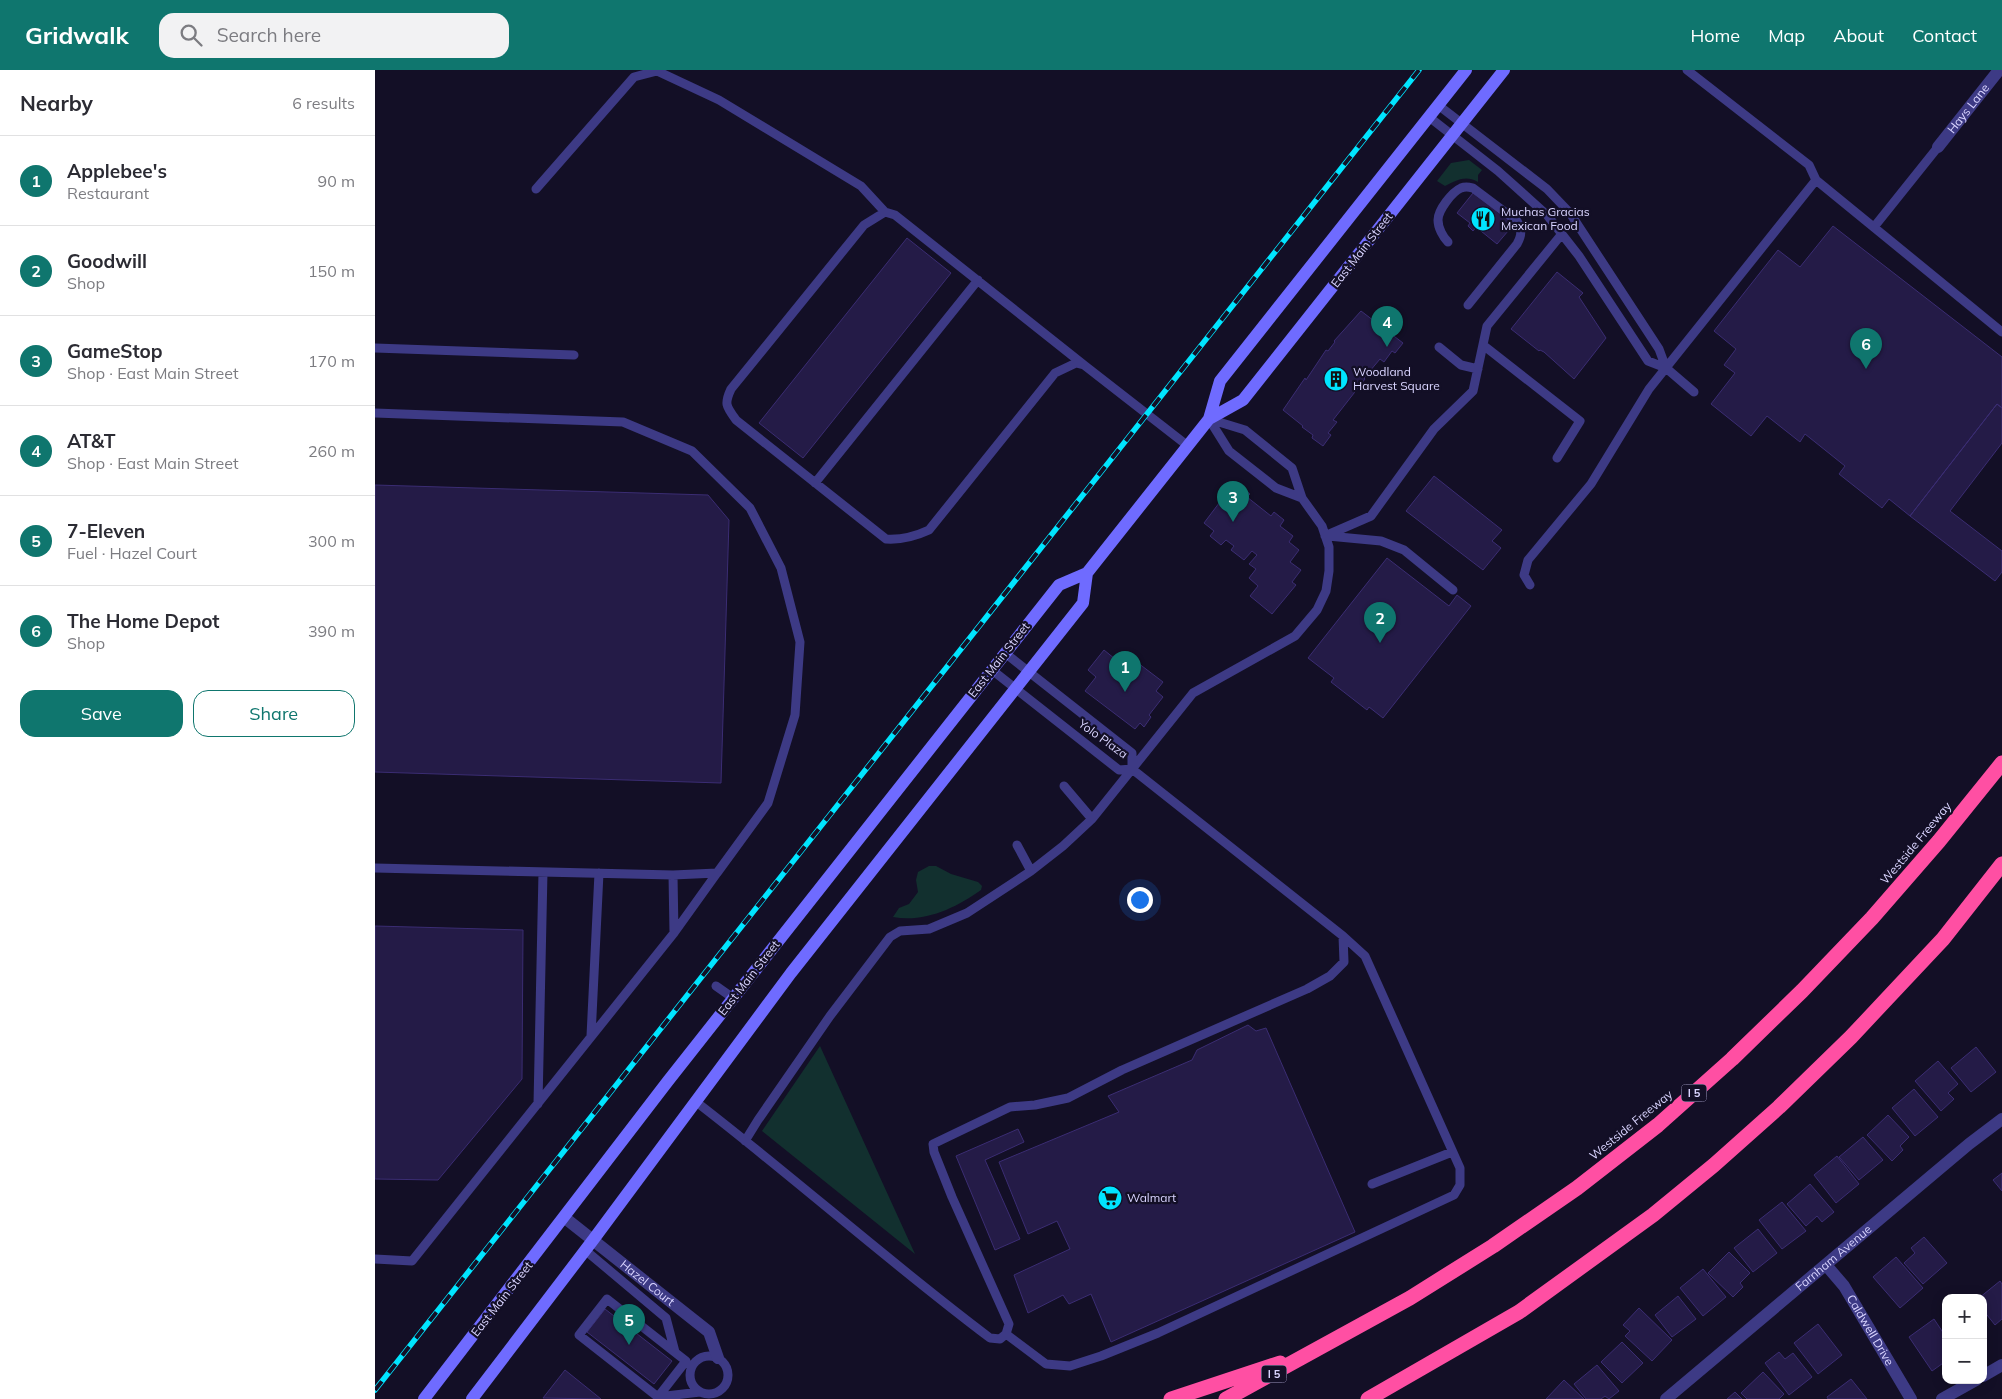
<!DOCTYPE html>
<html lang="en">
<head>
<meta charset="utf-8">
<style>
  body { margin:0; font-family:Mulish,sans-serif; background:#f2f2f3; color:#2b2b33 }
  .controls { position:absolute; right:15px; bottom:15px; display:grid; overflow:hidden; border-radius:10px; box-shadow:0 2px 12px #0003 }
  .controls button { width:45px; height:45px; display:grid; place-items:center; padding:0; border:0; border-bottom:1px solid #e1e1e2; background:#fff; color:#2b2b33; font:25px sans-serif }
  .you { position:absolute; left:764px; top:829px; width:18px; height:18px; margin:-12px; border:4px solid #fff; border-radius:50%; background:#1a73e8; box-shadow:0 0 0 8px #1a73e833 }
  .badge { display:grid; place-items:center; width:32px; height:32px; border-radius:50%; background:#0f766e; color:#fff; font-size:16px; font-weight:700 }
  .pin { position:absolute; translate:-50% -41px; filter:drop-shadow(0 1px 2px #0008) }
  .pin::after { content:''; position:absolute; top:26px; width:18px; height:15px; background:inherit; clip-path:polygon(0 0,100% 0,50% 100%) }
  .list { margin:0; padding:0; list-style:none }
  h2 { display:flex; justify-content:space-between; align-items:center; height:65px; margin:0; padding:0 20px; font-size:21px }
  h2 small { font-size:16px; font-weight:400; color:#7c7c81 }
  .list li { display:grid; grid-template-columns:32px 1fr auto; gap:15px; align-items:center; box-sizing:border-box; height:90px; padding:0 20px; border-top:1px solid #e1e1e2 }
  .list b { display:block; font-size:19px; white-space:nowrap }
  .list p { margin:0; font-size:16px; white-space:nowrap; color:#7c7c81 }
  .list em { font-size:16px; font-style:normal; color:#7c7c81 }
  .actions { display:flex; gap:10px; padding:15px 20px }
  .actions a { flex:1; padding:11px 0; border:1px solid #0f766e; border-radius:15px; text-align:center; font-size:18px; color:#0f766e }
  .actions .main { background:#0f766e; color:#fff }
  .icon { flex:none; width:28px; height:28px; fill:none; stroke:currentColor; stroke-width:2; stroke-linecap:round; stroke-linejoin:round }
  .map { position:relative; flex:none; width:1627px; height:1329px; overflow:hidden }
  header { display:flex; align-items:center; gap:30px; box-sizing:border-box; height:70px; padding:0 25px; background:#0f766e; color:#fff }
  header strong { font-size:24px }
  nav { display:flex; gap:28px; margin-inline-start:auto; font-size:18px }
  .search { width:350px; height:45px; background:#f2f2f3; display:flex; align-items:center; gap:12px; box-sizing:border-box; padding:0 18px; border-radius:15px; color:#7c7c81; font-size:19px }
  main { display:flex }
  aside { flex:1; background:#fff }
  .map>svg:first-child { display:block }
  .green { fill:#12302f }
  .building { fill:#241b47; stroke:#3b2d73 }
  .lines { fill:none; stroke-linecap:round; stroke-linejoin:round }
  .service { stroke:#3d3a85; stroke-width:9 }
  .minor { stroke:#3d3a85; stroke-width:12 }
  .tertiary { stroke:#3d3a85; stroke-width:12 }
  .secondary { stroke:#6f6bff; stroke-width:12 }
  .motorway { stroke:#ff4fa3; stroke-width:15 }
  .rail-casing { stroke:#00e5ff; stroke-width:5.5 }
  .rail { stroke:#130f26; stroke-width:4; stroke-dasharray:11; stroke-linecap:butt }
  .labels { text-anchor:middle; stroke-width:4.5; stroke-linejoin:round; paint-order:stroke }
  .shield { fill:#130f26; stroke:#9e99be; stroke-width:1 }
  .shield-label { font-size:11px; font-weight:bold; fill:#d9d4ff }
  .street-label { font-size:12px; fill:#d9d4ff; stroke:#130f26 }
  .poi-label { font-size:12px; fill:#d9d4ff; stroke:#130f26; text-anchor:start }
</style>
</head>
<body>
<header>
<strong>Gridwalk</strong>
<div class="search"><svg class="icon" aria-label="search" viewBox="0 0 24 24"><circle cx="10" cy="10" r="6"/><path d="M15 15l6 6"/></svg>Search here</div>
<nav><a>Home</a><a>Map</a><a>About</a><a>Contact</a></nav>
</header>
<main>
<aside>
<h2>Nearby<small>6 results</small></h2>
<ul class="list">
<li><span class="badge">1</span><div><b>Applebee's</b><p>Restaurant</p></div><em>90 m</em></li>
<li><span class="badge">2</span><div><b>Goodwill</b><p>Shop</p></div><em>150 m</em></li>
<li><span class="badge">3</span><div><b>GameStop</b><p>Shop · East Main Street</p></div><em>170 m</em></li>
<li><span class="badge">4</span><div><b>AT&amp;T</b><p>Shop · East Main Street</p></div><em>260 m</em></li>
<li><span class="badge">5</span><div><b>7-Eleven</b><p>Fuel · Hazel Court</p></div><em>300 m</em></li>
<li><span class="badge">6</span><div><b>The Home Depot</b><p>Shop</p></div><em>390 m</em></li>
</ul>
<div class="actions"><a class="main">Save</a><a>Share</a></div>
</aside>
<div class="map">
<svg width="1627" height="1329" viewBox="0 0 1627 1329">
  <rect width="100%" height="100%" fill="#130f26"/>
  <path class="green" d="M1094 90 1107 100 1103 105V112C1090 105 1083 110 1070 116L1062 111 1076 93Z
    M554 796H561L576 804 603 812 607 816 606 820C581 838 549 853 518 847L524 838 534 834 543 822 541 810 543 802Z
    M445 976 540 1184 387 1061Z"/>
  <path class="building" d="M1098 123 1139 154 1122 174 1101 157 1098 161 1093 156 1095 153 1082 143Z
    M1458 156 1627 287V338L1622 334 1535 446 1514 429 1507 438 1464 404 1470 396 1430 364 1425 372 1392 346 1376 366 1336 334 1360 303 1349 295 1361 279 1339 261 1403 180 1425 197Z
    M532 168 576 203 428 388 384 353Z
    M1182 202 1208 223 1204 227 1231 268 1199 309 1169 282 1165 280 1164 281 1136 259Z
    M986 241 1028 273 1020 283 1017 281 1009 292 1005 289 989 308 990 309 958 350 962 352 953 363 956 365 948 376 937 368 938 365 927 357 928 356 908 340 930 308 931 310 951 280 953 281 960 272 959 271Z
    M1622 334 1627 338V373L1575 441 1627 481V502L1620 511 1535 446Z
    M1059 406 1127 460 1117 471 1126 478 1108 500 1031 441Z
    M860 412 875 424 872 427 896 446 899 442 909 450 905 456 918 466 914 472 924 480 915 492 926 500 917 512 921 515 897 544 875 526 883 516 874 508 881 499 874 494 882 485 877 481 869 490 856 480 859 476 851 470 846 475 835 466 839 461 829 453Z
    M0 415 333 425 354 450 346 713 0 702Z
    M1012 488 1074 536 1082 525 1096 536 1008 648 994 637 992 640 956 612 959 608 933 588Z
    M729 580 756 602 763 593 788 612 781 621 788 627 774 645 776 647 769 657 765 653 760 659 710 621 721 607 713 600Z
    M0 856 148 860 147 1009 63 1110 0 1109Z
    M873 955 881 961 891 958 980 1162 736 1272 716 1224 694 1234 688 1225 653 1243 639 1205 695 1179 682 1151 653 1164 624 1092 744 1042 733 1026 817 990 822 980Z
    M1601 977 1621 1002 1596 1022 1576 998Z
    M1563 991 1583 1014 1573 1023 1579 1029 1566 1041 1540 1011Z
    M1539 1019 1563 1047 1540 1066 1517 1038Z
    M1513 1045 1534 1067 1525 1076 1528 1080 1517 1091 1492 1065Z
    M643 1059 649 1072 610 1090 645 1169 620 1180 581 1086Z
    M1488 1067 1508 1090 1484 1110 1464 1087Z
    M1462 1086 1484 1114 1461 1133 1439 1105Z
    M1627 1103V1121L1618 1110Z
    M1435 1114 1459 1142 1447 1152 1442 1146 1431 1156 1412 1134Z
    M1407 1132 1431 1161 1407 1179 1384 1150Z
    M1383 1159 1402 1183 1378 1202 1359 1178Z
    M1549 1167 1572 1193 1548 1214 1529 1193 1540 1183 1536 1178Z
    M1354 1182 1375 1203 1365 1213 1368 1217 1358 1227 1333 1203Z
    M1521 1187 1548 1218 1525 1238 1498 1207Z
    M1328 1199 1351 1227 1328 1246 1305 1218Z
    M1625 1211 1627 1214V1249L1620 1255 1608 1240V1228H1604Z
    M1303 1226 1321 1249 1297 1267 1280 1245Z
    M1264 1238 1297 1270 1277 1291 1250 1266 1255 1261 1248 1255Z
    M230 1239 297 1291 279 1314 212 1262Z
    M1559 1249 1571 1267V1291L1557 1301 1534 1267Z
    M1443 1254 1467 1285 1443 1304 1419 1273Z
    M1247 1272 1268 1293 1247 1313 1226 1292Z
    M1404 1282 1410 1289 1418 1283 1437 1307 1414 1325 1390 1293Z
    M1222 1295 1244 1321 1234 1329 1230 1326 1226 1329H1211L1199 1314Z
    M190 1300 226 1329 168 1328Z
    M1388 1302 1409 1324 1404 1329H1372L1366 1323Z
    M1476 1309 1492 1329H1453L1452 1327Z
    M1189 1310 1209 1329H1171Z
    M1360 1322 1367 1329H1352Z"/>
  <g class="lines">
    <path class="service" d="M1312 0 1434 95 1441 110 1627 262
      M1063 35 1172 119 1195 143 1284 279 1291 298
      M1054 47 1123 101 1172 145 1204 186 1273 291 1291 298 1319 322
      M161 119 259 7 282 1 344 30 486 116 510 142
      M1499 157 1563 77
      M1073 172C1068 167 1063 158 1063 150 1063 140 1077 122 1086 118 1091 116 1094 117 1098 118L1142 151C1147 160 1147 165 1142 174L1093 235
      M1108 275 1205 351 1182 388
      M1064 277 1086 295 1103 299
      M0 278 199 285
      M709 295 520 145 510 142 489 155 356 319C349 334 351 336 361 350L511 469C527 470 539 467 554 460L680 303 701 293 709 295 813 376
      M0 343 248 352 317 381 375 438 406 498 425 572 420 645 393 733 342 803
      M834 349 854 381 901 418 927 428
      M440 413 603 210
      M950 466 996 446 1059 359 1098 321 1112 256 1186 165
      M953 466 1006 471 1029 480 1078 520
      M1155 515 1149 505 1153 490 1216 414 1274 319 1441 110
      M630 583 757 683V699
      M617 600 744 700 757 699
      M689 716 717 749
      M642 775 656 801
      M0 798 298 805 342 803 299 863 37 1191 0 1189
      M298 805 299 863
      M341 916 358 928
      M216 966 224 803
      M320 1031C420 1108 514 1192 615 1268L625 1269 631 1264 634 1254 577 1127 559 1082 558 1074 635 1037 660 1035 693 1028 747 1000 932 919 955 906 969 892 968 866
      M163 1034 168 802
      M370 1071 383 1050 455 946 515 867 525 861 554 859 592 843 656 801 688 776 717 749 818 623 920 566 942 540 951 521 954 501V477L947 456 927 428 917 398 870 360 834 349
      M997 1114 1077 1082
      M210 1180 291 1248 300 1282
      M232 1229 311 1291 283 1327 204 1265Z
      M631 1264 671 1294 695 1296 726 1286 783 1263 1079 1125 1085 1115V1098L990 886 968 866 757 699
      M315 1305a19 19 0 1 1 38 0a19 19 0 1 1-38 0Z
      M283 1327 325 1322"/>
    <g class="minor">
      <path id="s1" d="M1563 77 1624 0"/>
      <path id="s2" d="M190 1148 334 1262 343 1288"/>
      <path id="s3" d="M1451 1195 1469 1216 1536 1329"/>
      <path d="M1608 1306 1627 1295"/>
      <path d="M1567 1329 1601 1310"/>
    </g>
    <path class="tertiary" id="s4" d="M1291 1329 1594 1074 1627 1049"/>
    <path class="secondary" d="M834 349 845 311 1091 0
      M49 1329 293 1011 684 515 712 503
      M97 1329 218 1170 416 903 708 533 712 503 834 349 868 330 1129 0"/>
    <path class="motorway" d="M796 1329 905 1293
      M851 1329 1035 1228 1118 1176 1202 1118 1283 1055 1357 989 1427 921 1497 848 1564 771 1627 693
      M993 1329 1144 1242 1278 1145 1339 1095 1404 1037 1476 967 1568 869 1627 794"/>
    <defs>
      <path id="rail" d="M0 1320 1044 0"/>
    </defs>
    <use href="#rail" class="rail-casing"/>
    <use href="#rail" class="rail"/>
  </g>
  <defs>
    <symbol id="restaurant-disc" viewBox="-11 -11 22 22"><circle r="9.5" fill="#00e5ff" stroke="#130f26"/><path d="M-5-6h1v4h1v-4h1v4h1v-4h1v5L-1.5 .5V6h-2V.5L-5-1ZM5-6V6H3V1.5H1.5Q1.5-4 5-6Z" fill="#111"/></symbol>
    <symbol id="building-disc" viewBox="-11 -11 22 22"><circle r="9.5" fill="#00e5ff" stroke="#130f26"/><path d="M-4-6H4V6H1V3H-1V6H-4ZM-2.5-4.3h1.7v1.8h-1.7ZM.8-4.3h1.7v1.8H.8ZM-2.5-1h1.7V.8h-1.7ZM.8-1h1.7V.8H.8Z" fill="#111"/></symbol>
    <symbol id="supermarket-disc" viewBox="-11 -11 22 22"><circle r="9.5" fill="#00e5ff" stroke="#130f26"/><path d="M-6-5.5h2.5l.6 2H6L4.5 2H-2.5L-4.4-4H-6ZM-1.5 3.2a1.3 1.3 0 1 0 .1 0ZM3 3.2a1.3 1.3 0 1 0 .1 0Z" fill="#111"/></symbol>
  </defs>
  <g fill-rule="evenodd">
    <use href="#restaurant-disc" x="1094" y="135" width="28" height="28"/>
    <use href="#building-disc" x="947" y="295" width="28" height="28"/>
    <use href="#supermarket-disc" x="721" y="1114" width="28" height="28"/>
  </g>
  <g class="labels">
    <g class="shield">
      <rect x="1306.5" y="1014.5" width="25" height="17" rx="4"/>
      <rect x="886.5" y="1295.5" width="25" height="17" rx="4"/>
    </g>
    <g class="shield-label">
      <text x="1319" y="1027">I 5</text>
      <text x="899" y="1308">I 5</text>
    </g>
    <g class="street-label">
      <text dy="4" stroke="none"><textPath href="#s1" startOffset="49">Hays Lane</textPath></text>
      <text transform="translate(987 180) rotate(-52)" y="4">East Main Street</text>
      <text transform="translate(624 590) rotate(-52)" y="4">East Main Street</text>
      <text transform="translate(728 669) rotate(36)" y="4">Yolo Plaza</text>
      <text transform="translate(1541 773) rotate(-50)" y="4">Westside Freeway</text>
      <text transform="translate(374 908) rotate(-52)" y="4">East Main Street</text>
      <text transform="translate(1256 1055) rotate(-39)" y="4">Westside Freeway</text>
      <text dy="4" stroke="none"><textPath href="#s4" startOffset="219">Farnham Avenue</textPath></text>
      <text dy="4" stroke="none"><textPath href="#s2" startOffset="105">Hazel Court</textPath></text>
      <text transform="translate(127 1229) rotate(-52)" y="4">East Main Street</text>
      <text dy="4" stroke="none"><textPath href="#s3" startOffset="79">Caldwell Drive</textPath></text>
    </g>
    <g class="poi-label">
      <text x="1126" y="146">Muchas Gracias<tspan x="1126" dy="14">Mexican Food</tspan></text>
      <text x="978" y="306">Woodland<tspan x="978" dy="14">Harvest Square</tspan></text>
      <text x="752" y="1132">Walmart</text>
    </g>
  </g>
</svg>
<div class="controls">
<button>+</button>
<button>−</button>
</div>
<div class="you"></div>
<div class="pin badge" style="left:750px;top:622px">1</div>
<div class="pin badge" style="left:1005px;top:573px">2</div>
<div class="pin badge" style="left:858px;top:452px">3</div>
<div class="pin badge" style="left:1012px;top:277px">4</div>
<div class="pin badge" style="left:254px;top:1275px">5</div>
<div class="pin badge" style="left:1491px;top:299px">6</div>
</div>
</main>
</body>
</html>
